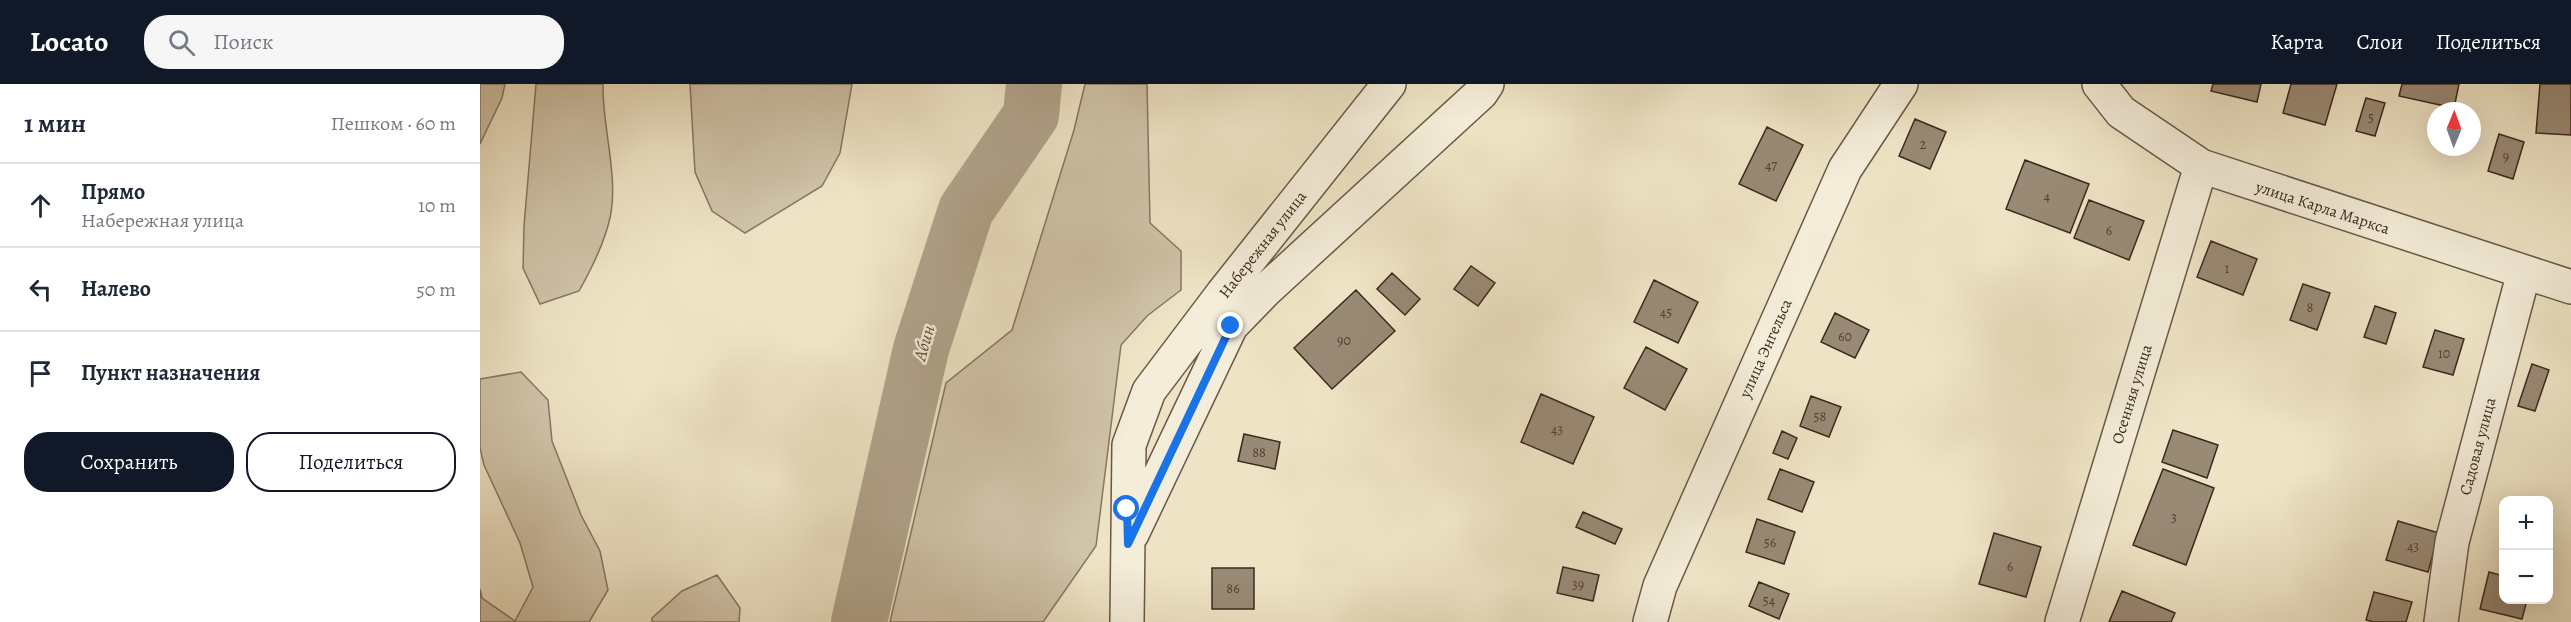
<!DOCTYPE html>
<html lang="ru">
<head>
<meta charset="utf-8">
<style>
  body { margin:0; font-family:Alegreya,serif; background:#f6f6f7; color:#1f2937 }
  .controls { position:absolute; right:18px; bottom:18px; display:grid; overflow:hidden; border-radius:12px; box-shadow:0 6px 24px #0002 }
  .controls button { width:54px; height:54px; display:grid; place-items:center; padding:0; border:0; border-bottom:2px solid #e0e1e3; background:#fff; color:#1f2937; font:30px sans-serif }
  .compass { position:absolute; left:1947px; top:18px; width:54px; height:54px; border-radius:50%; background:#fff; box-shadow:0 6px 24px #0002; rotate:1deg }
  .stop { position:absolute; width:18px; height:18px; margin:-14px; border:4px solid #1a73e8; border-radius:50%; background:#fff }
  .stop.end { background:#1a73e8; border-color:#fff; box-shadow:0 2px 6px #0008 }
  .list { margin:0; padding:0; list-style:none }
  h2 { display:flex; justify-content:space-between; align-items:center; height:78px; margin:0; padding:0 24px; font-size:26px }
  h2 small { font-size:20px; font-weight:400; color:#747a83 }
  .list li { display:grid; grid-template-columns:39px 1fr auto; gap:18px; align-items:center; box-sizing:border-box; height:84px; padding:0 24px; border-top:2px solid #e0e1e3 }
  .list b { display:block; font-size:22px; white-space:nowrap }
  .list p { margin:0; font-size:20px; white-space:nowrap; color:#747a83 }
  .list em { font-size:20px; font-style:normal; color:#747a83 }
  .actions { display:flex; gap:12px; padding:18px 24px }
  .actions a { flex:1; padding:14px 0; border:2px solid #111827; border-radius:24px; text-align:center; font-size:21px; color:#111827 }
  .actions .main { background:#111827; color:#fff }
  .icon { flex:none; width:33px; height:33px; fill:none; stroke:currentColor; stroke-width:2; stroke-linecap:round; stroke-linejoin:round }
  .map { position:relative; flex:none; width:2091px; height:538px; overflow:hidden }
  header { display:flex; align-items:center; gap:36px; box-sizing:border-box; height:84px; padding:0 30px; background:#111827; color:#fff }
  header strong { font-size:28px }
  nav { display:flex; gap:33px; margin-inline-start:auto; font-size:21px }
  .search { width:420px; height:54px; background:#f6f6f7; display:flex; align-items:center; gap:15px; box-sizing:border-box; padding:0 21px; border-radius:24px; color:#747a83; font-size:22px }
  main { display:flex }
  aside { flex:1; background:#fff }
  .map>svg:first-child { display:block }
  .green { fill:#d0c4a9; stroke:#867664; stroke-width:1.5 }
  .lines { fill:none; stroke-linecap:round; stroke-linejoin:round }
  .river { stroke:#b1a48c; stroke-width:56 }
  .building { fill:#998a75; stroke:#3c291e; stroke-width:1.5 }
  .minor-casing { stroke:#685848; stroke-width:36 }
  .minor { stroke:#f4edd9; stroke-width:33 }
  .route { stroke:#1a73e8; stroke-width:8 }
  .labels { text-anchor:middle; stroke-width:5; stroke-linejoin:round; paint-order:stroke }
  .number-label { font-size:14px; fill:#534134 }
  .street-label { font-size:16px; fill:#3c291e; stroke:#f4edd9 }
  .water-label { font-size:18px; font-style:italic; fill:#5f4e3f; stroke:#f4edd9 }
</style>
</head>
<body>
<header>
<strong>Locato</strong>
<div class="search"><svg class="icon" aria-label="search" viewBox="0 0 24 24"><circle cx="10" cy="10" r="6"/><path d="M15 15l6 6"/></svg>Поиск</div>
<nav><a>Карта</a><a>Слои</a><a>Поделиться</a></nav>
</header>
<main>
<aside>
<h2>1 мин<small>Пешком · 60 m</small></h2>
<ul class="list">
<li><svg class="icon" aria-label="ahead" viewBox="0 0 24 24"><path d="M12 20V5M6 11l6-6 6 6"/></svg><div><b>Прямо</b><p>Набережная улица</p></div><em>10 m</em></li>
<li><svg class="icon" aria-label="left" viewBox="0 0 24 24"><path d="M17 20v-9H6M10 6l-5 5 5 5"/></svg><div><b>Налево</b></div><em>50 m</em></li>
<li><svg class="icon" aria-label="arrive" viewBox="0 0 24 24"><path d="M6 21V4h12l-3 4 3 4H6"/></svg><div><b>Пункт назначения</b></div></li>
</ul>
<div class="actions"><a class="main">Сохранить</a><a>Поделиться</a></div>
</aside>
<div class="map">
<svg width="2091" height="538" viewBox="0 0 2091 538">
  <rect width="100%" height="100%" fill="#eee4c5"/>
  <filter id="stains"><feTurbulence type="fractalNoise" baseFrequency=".00333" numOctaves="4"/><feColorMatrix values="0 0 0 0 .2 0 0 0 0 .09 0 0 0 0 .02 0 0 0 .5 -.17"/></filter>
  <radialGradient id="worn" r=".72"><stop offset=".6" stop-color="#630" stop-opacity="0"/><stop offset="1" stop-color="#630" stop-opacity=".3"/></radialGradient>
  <path class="green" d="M0 0H25L22 14 0 60Z
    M56 0H123C122 43 139 92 130 134 124 160 112 184 99 207L60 220 43 184 44 142Z
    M210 0H372L360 69 342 102 265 149 232 127 215 88Z
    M605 0H667L670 139 701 167V206L667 232 641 261 616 462 563 538H410L466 299 532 246 594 46Z
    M41 288 68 316 72 357 101 431 120 467 128 506 109 538H0V505L2 514 35 537 53 503 40 459 4 381 0 364V295Z
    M237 491 260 524 259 538H172V534L202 507Z"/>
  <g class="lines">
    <path class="river" d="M379 538 441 265 486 126 551 31 554 0"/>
  </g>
  <path class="building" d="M1733 0H1781L1777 18 1731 7Z
    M1811 0H1857L1845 41 1803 29Z
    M1922 0H1979L1974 24 1919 12Z
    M2060 0H2091V51L2056 49Z
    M1886 14 1905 19 1895 52 1876 47Z
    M1435 35 1466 48 1450 85 1419 72Z
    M1287 43 1323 61 1296 117 1259 100Z
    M2019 50 2044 58 2033 95 2008 87Z
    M1545 76 1609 100 1590 149 1526 125Z
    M1609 116 1664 137 1649 176 1594 154Z
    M1731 157 1777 175 1763 211 1717 193Z
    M991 182 1015 199 998 222 974 205Z
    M912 189 940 215 925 231 897 205Z
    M1174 196 1218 218 1198 259 1154 238Z
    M1823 200 1850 209 1837 246 1810 236Z
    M876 206 915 247 852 305 814 264Z
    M1895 222 1916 229 1906 260 1884 253Z
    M1355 229 1389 246 1375 274 1341 258Z
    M1955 246 1984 255 1973 291 1943 283Z
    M1166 263 1207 285 1185 326 1144 304Z
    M2052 280 2069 286 2055 327 2038 322Z
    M1061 310 1114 333 1093 380 1041 358Z
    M1331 312 1361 323 1349 353 1320 342Z
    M1693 346 1738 361 1727 394 1682 378Z
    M1302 347 1317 354 1308 375 1293 369Z
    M764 350 800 358 795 385 758 377Z
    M1300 385 1334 398 1322 428 1288 415Z
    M1683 385 1734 404 1706 481 1653 461Z
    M1103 428 1142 445 1135 460 1096 443Z
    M1277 435 1315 448 1304 480 1266 468Z
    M1918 437 1959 449 1948 488 1906 476Z
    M1514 449 1561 463 1546 513 1499 500Z
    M1083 483 1119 491 1113 517 1077 509Z
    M732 484H774V525H732Z
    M2009 488 2024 492V516H2047L2042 535 2000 525Z
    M1279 498 1309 510 1299 535 1269 522Z
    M1642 507 1695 529 1691 538H1629Z
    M1894 508 1932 518 1926 538H1894L1886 536Z"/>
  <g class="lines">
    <defs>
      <path id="minor" d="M1619 0 1641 28 1721 82 2091 203
        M652 450 751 242 786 206 1001 9 1007 0
        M647 538 649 361 669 307 743 209 909 0
        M1170 538 1180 502 1365 85 1421 0
        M1582 538 1721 82
        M1961 538 1972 458 2044 188"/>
    </defs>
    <use href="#minor" class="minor-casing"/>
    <use href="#minor" class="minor"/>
  </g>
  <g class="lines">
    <path class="route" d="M647 425 648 460 751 242"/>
  </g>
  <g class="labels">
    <g class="number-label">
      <text x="1891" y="38">5</text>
      <text x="1443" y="65">2</text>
      <text x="2026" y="77">9</text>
      <text x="1291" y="86">47</text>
      <text x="1567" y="117">4</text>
      <text x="1629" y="151">6</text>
      <text x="1747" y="189">1</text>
      <text x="1830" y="228">8</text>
      <text x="1186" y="233">45</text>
      <text x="1365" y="257">60</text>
      <text x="864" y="261">90</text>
      <text x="1964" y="274">10</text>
      <text x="1340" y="337">58</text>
      <text x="1077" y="350">43</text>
      <text x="779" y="373">88</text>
      <text x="1694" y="438">3</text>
      <text x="1290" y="463">56</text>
      <text x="1933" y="467">43</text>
      <text x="1530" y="487">6</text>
      <text x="1098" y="505">39</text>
      <text x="753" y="509">86</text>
      <text x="1289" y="521">54</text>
    </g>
    <g class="street-label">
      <text transform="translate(1843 123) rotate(18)" y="6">улица Карла Маркса</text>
      <text transform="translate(782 160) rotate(-52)" y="6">Набережная улица</text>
      <text transform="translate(1285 264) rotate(-66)" y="6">улица Энгельса</text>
      <text transform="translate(1651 310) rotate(-73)" y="6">Осенняя улица</text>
      <text transform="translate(1997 362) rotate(-75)" y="6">Садовая улица</text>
    </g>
    <g class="water-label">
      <text transform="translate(444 259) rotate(-74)" y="6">Абин</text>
    </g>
  </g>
  <rect width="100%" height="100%" filter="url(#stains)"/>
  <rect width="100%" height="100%" fill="url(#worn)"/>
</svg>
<div class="controls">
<button>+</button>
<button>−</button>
</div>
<svg class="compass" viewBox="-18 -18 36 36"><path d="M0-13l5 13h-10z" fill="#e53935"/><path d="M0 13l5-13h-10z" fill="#747a83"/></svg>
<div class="stop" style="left:647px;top:425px"></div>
<div class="stop end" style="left:751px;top:242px"></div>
</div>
</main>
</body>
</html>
